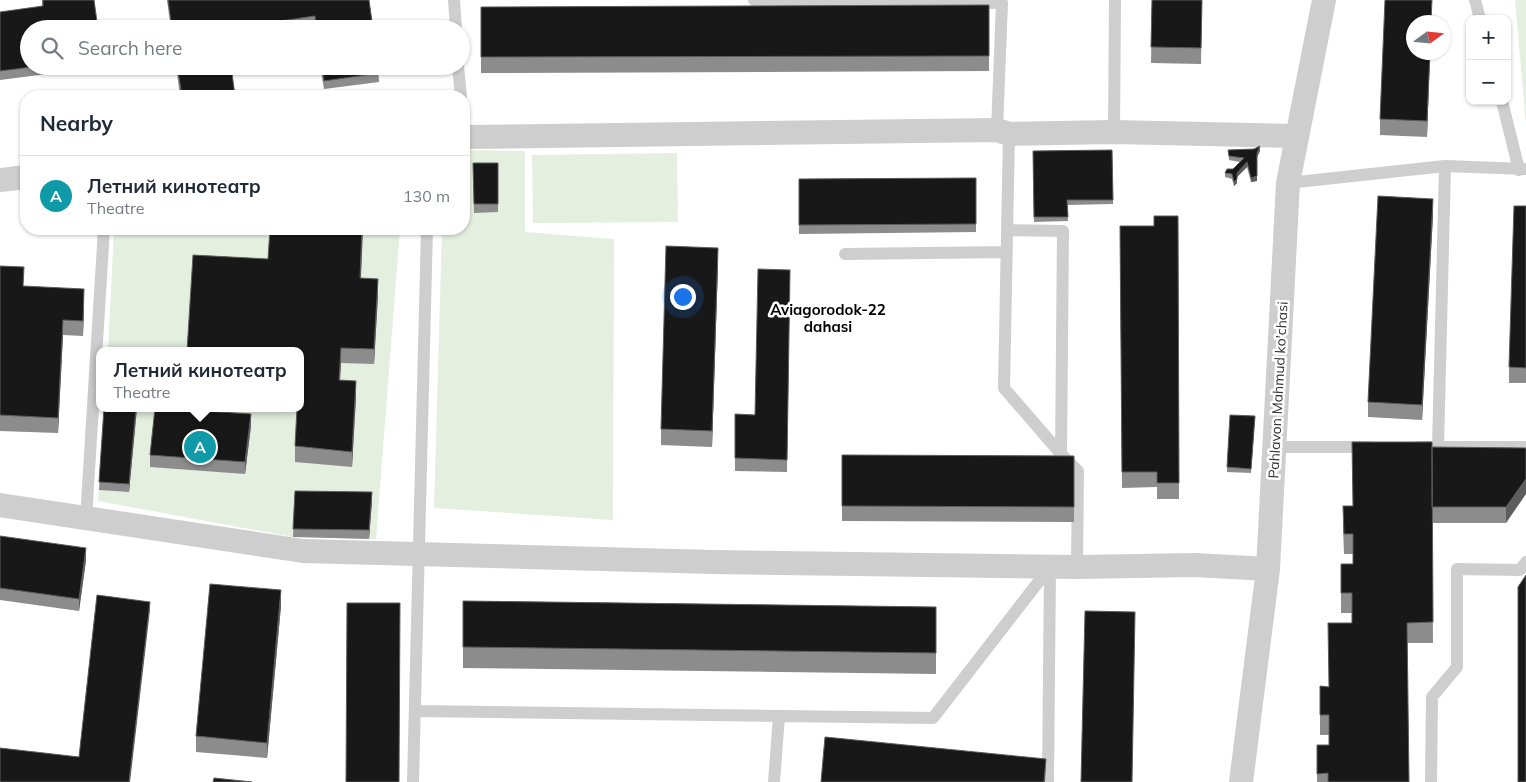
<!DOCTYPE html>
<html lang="en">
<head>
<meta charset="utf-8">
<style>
  body { margin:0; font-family:Mulish,sans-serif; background:#f6f6f7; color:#1f2937 }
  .controls { position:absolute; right:15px; top:15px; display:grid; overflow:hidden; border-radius:10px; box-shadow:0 1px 4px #0004 }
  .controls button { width:45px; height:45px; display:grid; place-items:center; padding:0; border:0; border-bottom:1px solid #e0e1e3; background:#fff; color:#1f2937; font:25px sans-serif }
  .compass { position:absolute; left:1406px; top:15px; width:45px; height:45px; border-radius:50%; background:#fff; box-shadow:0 1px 4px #0004; rotate:75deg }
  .you { position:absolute; left:682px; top:296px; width:18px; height:18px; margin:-12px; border:4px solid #fff; border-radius:50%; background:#1a73e8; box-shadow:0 0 0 8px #1a73e833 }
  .badge { display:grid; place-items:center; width:32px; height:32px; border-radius:50%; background:#2563eb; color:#fff; font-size:16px; font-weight:700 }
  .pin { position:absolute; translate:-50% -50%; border:2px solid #fff; box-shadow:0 1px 5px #0006 }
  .popup { position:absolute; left:96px; top:347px; width:208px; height:65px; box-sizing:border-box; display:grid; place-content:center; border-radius:10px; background:#fff; filter:drop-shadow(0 1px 4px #0005); font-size:16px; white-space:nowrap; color:#747a83 }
  .popup b { font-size:19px; color:#1f2937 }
  .popup::after { content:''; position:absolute; left:50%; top:100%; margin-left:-10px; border:10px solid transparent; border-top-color:#fff }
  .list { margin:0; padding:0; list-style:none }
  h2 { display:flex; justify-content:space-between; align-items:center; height:65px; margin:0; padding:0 20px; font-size:21px }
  h2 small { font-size:16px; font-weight:400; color:#747a83 }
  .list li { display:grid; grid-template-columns:32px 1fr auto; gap:15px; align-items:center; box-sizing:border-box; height:80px; padding:0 20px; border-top:1px solid #e0e1e3 }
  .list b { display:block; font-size:19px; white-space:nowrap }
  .list p { margin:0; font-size:16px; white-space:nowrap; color:#747a83 }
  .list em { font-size:16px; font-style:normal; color:#747a83 }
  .icon { flex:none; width:28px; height:28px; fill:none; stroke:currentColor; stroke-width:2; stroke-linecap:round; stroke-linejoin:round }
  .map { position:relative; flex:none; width:1526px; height:782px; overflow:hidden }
  .search { position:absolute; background:#fff; box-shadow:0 1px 4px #0004; left:20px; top:20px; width:450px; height:55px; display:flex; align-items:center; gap:12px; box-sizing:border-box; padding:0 18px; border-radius:28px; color:#747a83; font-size:19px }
  .panel { position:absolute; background:#fff; box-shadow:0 1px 4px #0004; left:20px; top:90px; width:450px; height:145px; border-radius:20px }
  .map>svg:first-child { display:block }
  .green { fill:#e4efdf }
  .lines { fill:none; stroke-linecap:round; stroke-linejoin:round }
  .lane { stroke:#cecece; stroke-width:12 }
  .street { stroke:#cecece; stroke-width:24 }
  .wall { fill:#8c8c8c }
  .shaded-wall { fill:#5d5d5d }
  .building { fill:#181818; stroke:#5d5d5d }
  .labels { text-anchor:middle; stroke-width:5; stroke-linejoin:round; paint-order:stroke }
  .street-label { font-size:14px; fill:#313131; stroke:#fff }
  .neighbourhood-label { font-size:15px; font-weight:bold; fill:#000; stroke:#fff }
</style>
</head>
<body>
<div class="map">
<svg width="1526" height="782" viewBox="0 0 1526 782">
  <rect width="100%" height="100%" fill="#fff"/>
  <path class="green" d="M1515 0H1526V124Z
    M464 150 525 151V232L614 239 613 520 434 508 442 229H464Z
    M677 153 678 222 533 223 532 155Z
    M114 229H400L376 539 293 537 98 501 105 408H300V351H108Z"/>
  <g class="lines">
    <path class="lane" d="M454 0 456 29
      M754 0 1002 3 997 130
      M1475 0 1480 19
      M458 66 461 96
      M1502 101 1519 170
      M1114 132 1115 0
      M1009 134 1004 388 1061 454 1078 471 1077 567
      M1288 183 1445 166 1526 169
      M1007 230 1063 231 1061 454
      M845 254 1007 252
      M1276 447H1369
      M1417 447H1438L1445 166
      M1438 447H1526
      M86 519 104 229
      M416 711 933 718 1050 567
      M413 782 427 229
      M774 782 779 716
      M1048 782 1050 567
      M1431 782 1432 697 1457 667V569L1520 570 1526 562"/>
    <path class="street" d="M464 137 997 130 1009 134 1114 132 1297 136
      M0 180 26 177
      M0 505 303 551 713 562 1077 567 1195 565 1268 569
      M1241 782 1268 569 1288 183 1324 0"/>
  </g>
  <path class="wall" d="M42 0H94L29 66 102 67 0 80V12L42 7Z
    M167 0H369L373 29H315V25L285 29H171Z
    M1152 0H1202L1201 64 1151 63Z
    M989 5V71L481 73V7Z
    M1414 52H1430L1427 137 1380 135V119Z
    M176 66H231L235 96H180Z
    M320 66H378L379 82 324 89Z
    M1112 150 1113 204 1067 205 1068 221 1034 222 1033 151Z
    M1228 150 1260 151 1257 157V181L1251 182 1247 167 1237 177V183L1234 186 1232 179 1225 177V173L1233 169 1240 162 1229 160Z
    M473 163H498V212L474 213Z
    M976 178V232L799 234V179Z
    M1526 206V383H1509V367Z
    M1433 215 1422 420 1368 417V402Z
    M1178 216 1179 499H1157V487L1122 488 1120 226H1154Z
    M256 229H363L361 278 378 295 374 364 341 363 340 380 356 397 352 467 295 462V446L300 408V351L268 259 270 232 256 231Z
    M718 264 712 447 661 445V429Z
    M0 266 23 286 84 305 83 336 63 335 58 433 0 431Z
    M790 270 787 472 735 471V414L755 415Z
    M104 408H137L129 492 99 490Z
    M1255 416 1251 473 1227 472V467Z
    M251 426 245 474 150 467V455Z
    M1432 447 1526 448 1506 523H1432L1433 643H1407L1409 782H1317V745H1329V735H1320V686L1329 687 1352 623V613H1341V564H1353V554H1344L1343 526 1353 506Z
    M842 455 1074 456V522L842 521Z
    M295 491 372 501 369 539 293 537Z
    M0 536 86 560 79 611 0 600Z
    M463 601 936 607V674L463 668Z
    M281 606 267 758 196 752V736Z"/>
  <path class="shaded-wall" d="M1430 52 1427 137V121Z
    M1260 146V151L1257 157V153Z
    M1247 162V167L1237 177V173Z
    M1257 176V181L1251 182V178Z
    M1237 179V183L1234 186V182Z
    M1433 199V215L1422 420V405Z
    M362 229H363L360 294V278Z
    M718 248V264L712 447V431Z
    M378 279V295L374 364V349Z
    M84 289V305L83 336V321Z
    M63 320V335L58 433V418Z
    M341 348V363L339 396V380Z
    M356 381V397L352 467V452Z
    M136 408H137L129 492V484Z
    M251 414V426L245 474V462Z
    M1526 479V494L1506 523V507Z
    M372 492V501L369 539V530Z
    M86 548V560L79 611V599Z
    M281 590V606L267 758V743Z
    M150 602V610L130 782H129Z
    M1046 759 1045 782H1044Z"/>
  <path class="building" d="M43 0H94L98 29H29V66H40L0 71V12L43 6Z
    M168 0H369L373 29H316L315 16 225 29H172Z
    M1152 0H1202L1201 48 1151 47Z
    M1385 0H1432L1431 22H1414V52H1430L1427 121 1380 119Z
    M989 5V56L481 57V7Z
    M177 66H231L235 96H182Z
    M322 66H378L379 73 324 81Z
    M1260 146 1257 153V176L1251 178 1247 162 1237 173V179L1234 182 1232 174 1225 173 1227 169H1233L1244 158 1229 156 1228 150 1254 149Z
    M1112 150 1113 200H1067L1068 217H1034L1033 151Z
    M473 163H498V204H474Z
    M976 178V224L799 225V179Z
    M1378 196 1433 199 1422 405 1368 402Z
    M1514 206H1526V368L1509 367Z
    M1154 216H1178L1179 483H1157V472H1122L1120 226H1154Z
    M270 229H362L360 278 378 279 374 349 341 348 339 380 356 381 352 452 295 446 297 408H300V351H187L193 255 268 259Z
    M666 246 718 248 712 431 661 429Z
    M0 266 24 267 23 286 84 289 83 321 63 320 58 418 0 415Z
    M758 269 790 270 787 460 735 458V414L755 415Z
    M104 408H136L129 484 99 482Z
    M155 408 251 414 245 462 150 455Z
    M1230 415 1255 416 1251 469 1227 467Z
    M1352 442H1432L1433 622 1407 623 1409 782H1328V773L1317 774V745H1329V715H1320V686L1329 687 1328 623H1352V593H1341V564H1353V534H1344L1343 506H1353Z
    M1432 447 1526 448V479L1506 507H1432Z
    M842 455 1074 456V507L842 506Z
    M295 491 372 492 369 530 293 529Z
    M0 536 86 548 79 599 0 588Z
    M1526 575V782H1518V587Z
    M210 584 281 590 267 743 196 736Z
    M97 595 150 602 129 782H0V748L79 757Z
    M463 601 936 607V653L463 647Z
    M347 603H400L399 782H346Z
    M1085 611 1135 612 1132 782H1081Z
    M825 737 1046 759 1044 782H821Z
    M214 778 252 782H213Z"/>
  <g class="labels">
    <g class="street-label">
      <text transform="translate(1278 390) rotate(-87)" y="5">Pahlavon Mahmud ko'chasi</text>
    </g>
    <g class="neighbourhood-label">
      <text x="828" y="315">Aviagorodok-22<tspan x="828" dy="17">dahasi</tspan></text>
    </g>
  </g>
</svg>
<div class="controls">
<button>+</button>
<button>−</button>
</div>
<svg class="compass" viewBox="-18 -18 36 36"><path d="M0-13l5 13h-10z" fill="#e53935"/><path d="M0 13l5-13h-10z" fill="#747a83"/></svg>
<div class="you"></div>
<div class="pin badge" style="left:200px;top:447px;background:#0f9aa8">A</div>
<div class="popup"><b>Летний кинотеатр</b>Theatre</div>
<div class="search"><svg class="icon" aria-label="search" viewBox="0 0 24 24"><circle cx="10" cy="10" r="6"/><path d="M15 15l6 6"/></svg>Search here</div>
<section class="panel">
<h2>Nearby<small></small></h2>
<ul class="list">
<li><span class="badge" style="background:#0f9aa8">A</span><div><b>Летний кинотеатр</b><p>Theatre</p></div><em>130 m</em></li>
</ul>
</section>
</div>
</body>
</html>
